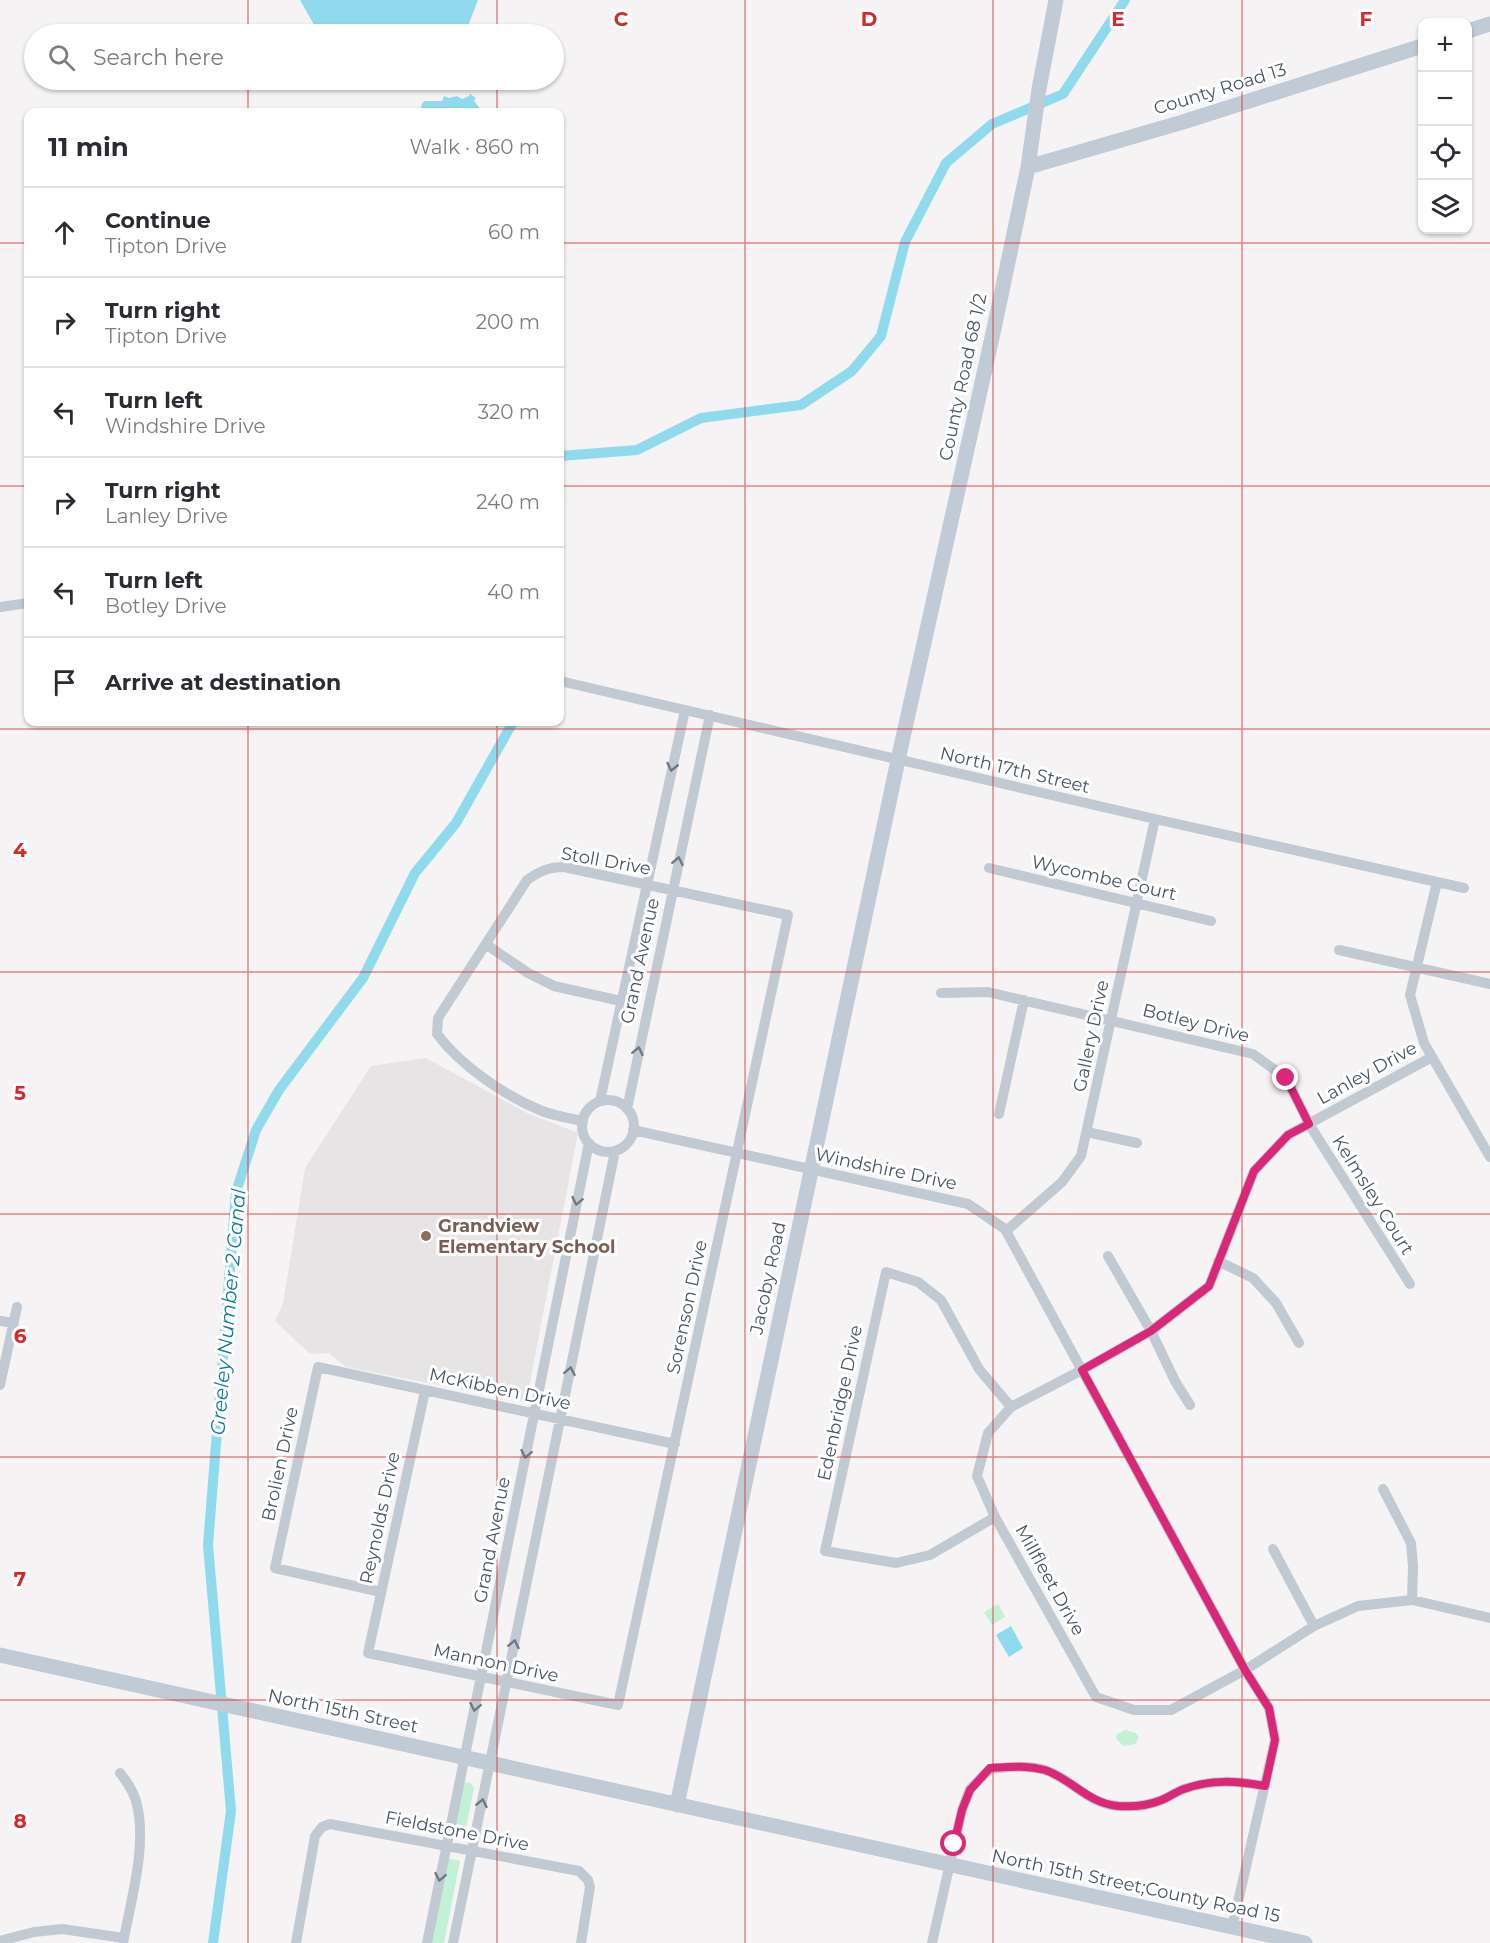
<!DOCTYPE html>
<html lang="en">
<head>
<meta charset="utf-8">
<style>
  body { margin:0; font-family:Montserrat,sans-serif; background:#f2f2f3; color:#2b2b33 }
  .controls { position:absolute; right:18px; top:18px; display:grid; overflow:hidden; border-radius:12px; box-shadow:0 2px 4px #0004 }
  .controls button { width:54px; height:54px; display:grid; place-items:center; padding:0; border:0; border-bottom:2px solid #e1e1e2; background:#fff; color:#2b2b33; font:30px sans-serif }
  .stop { position:absolute; width:18px; height:18px; margin:-14px; border:4px solid #db2777; border-radius:50%; background:#fff }
  .stop.end { background:#db2777; border-color:#fff; box-shadow:0 2px 6px #0008 }
  .list { margin:0; padding:0; list-style:none }
  h2 { display:flex; justify-content:space-between; align-items:center; height:78px; margin:0; padding:0 24px; font-size:26px }
  h2 small { font-size:20px; font-weight:400; color:#7c7c81 }
  .list li { display:grid; grid-template-columns:39px 1fr auto; gap:18px; align-items:center; box-sizing:border-box; height:90px; padding:0 24px; border-top:2px solid #e1e1e2 }
  .list b { display:block; font-size:22px; white-space:nowrap }
  .list p { margin:0; font-size:20px; white-space:nowrap; color:#7c7c81 }
  .list em { font-size:20px; font-style:normal; color:#7c7c81 }
  .icon { flex:none; width:33px; height:33px; fill:none; stroke:currentColor; stroke-width:2; stroke-linecap:round; stroke-linejoin:round }
  .map { position:relative; flex:none; width:1490px; height:1943px; overflow:hidden }
  .search { position:absolute; background:#fff; box-shadow:0 2px 4px #0004; left:24px; top:24px; width:540px; height:66px; display:flex; align-items:center; gap:15px; box-sizing:border-box; padding:0 21px; border-radius:33px; color:#7c7c81; font-size:22px }
  .panel { position:absolute; background:#fff; box-shadow:0 2px 4px #0004; left:24px; top:108px; width:540px; height:618px; border-radius:12px }
  .map>svg:first-child { display:block }
  .education { fill:#e6e4e5 }
  .green { fill:#c3f1d5 }
  .water { fill:#90daee }
  .lines { fill:none; stroke-linecap:round; stroke-linejoin:round }
  .canal { stroke:#90daee; stroke-width:10 }
  .street { stroke:#c1cad2; stroke-width:10 }
  .secondary { stroke:#c1cbd6; stroke-width:15 }
  .oneway { stroke:#6e7983 }
  .route { stroke:#db2777; stroke-width:8 }
  .grid { fill:none; stroke:#d62828; stroke-width:1.5; stroke-opacity:0.55 }
  .education-dot { fill:#8d6e63; stroke:#fff; stroke-width:2 }
  .labels { text-anchor:middle; stroke-width:6; stroke-linejoin:round; paint-order:stroke }
  .street-label { font-size:18px; fill:#4a5661; stroke:#fff }
  .education-label { font-size:18px; font-weight:bold; fill:#785e54; stroke:#fff; text-anchor:start }
  .water-label { font-size:20px; font-style:italic; fill:#0c7c9b; stroke:#fff }
  .grid-label { font-size:20px; text-anchor:middle; font-weight:bold; fill:#d62828; stroke:#fff; stroke-width:6; stroke-linejoin:round; paint-order:stroke }
</style>
</head>
<body>
<div class="map">
<svg width="1490" height="1943" viewBox="0 0 1490 1943">
  <rect width="100%" height="100%" fill="#f5f3f3"/>
  <path class="education" d="M426 1058 527 1113 578 1133 526 1402 346 1367 329 1353 310 1354 275 1321 283 1304 305 1168 371 1066Z"/>
  <path class="green" d="M998 1604 1005 1617 992 1625 984 1612Z
    M1125 1730 1136 1733 1139 1737 1135 1744 1124 1746 1117 1740 1116 1735Z
    M464 1782 471 1783 474 1788 465 1833 454 1831Z
    M446 1858 460 1861 444 1943H430Z"/>
  <path class="water" d="M300 0H478L468 26 462 34H341L317 30Z
    M470 94 476 98 474 101 483 112H420L422 104 424 101H442L444 96 449 98 457 96 462 99 469 96Z
    M1011 1626 1023 1648 1009 1657 996 1635Z"/>
  <g class="lines">
    <path class="canal" d="M560 456 637 450 701 418 801 405 852 371 881 336 905 242 946 163 992 124 1063 94 1125 0
      M213 1943 231 1811 208 1545 236 1192 256 1130 279 1090 363 978 415 873 456 823 513 722"/>
    <path class="street" d="M0 607 28 603
      M560 681 1155 819 1464 888
      M989 868 1211 921
      M1437 882 1410 995 1424 1043 1490 1157
      M487 945 528 973 554 986 621 1001
      M1339 950 1490 984
      M941 993 988 992 1253 1054 1286 1078 1309 1124 1410 1284
      M1432 1057 1288 1135 1254 1171 1209 1286 1151 1331 1082 1370 1011 1407 988 1433 977 1476 995 1517 1096 1697 1134 1710H1171L1245 1670 1314 1626 1358 1606 1412 1600 1490 1618
      M582 1126a26 26 0 1 1 52 0a26 26 0 1 1-52 0Z
      M600 1101 685 710
      M627 1109 710 715
      M999 1114 1024 1000
      M633 1130 968 1204 1005 1229 1245 1670 1269 1708 1275 1740 1232 1928
      M1087 1132 1137 1143
      M1006 1231 1062 1182 1081 1156 1155 819
      M1108 1256 1151 1331 1175 1381 1190 1405
      M1218 1261 1253 1278 1276 1303 1299 1343
      M0 1321 14 1323
      M0 1385 17 1307
      M425 1391 368 1653 618 1705 788 915 564 867C549 867 540 871 527 880L438 1018 437 1034C461 1066 505 1096 542 1111 555 1116 569 1118 583 1121
      M1383 1489 1411 1543 1413 1566 1412 1600
      M995 1517 930 1555 896 1563 825 1551 886 1272 918 1282 941 1300 979 1369 1011 1407
      M1273 1549 1314 1626
      M381 1592 275 1568 318 1367 675 1444
      M120 1773C127 1782 133 1790 136 1801 148 1843 131 1900 123 1943
      M0 1941 34 1932 62 1929 124 1938
      M296 1943 315 1836 322 1827 330 1824 579 1871 588 1880 590 1887 581 1943
      M427 1943 589 1143
      M453 1943 615 1151
      M932 1943 962 1810 970 1789 990 1769C1009 1767 1026 1765 1045 1770 1072 1779 1086 1803 1118 1806 1132 1807 1146 1806 1159 1801 1168 1798 1175 1792 1184 1789 1213 1779 1236 1781 1265 1786"/>
    <path class="secondary" d="M1468 31 1490 24
      M1028 167 1183 122 1422 46
      M0 1655 1305 1943
      M677 1805 898 760 995 324 1028 167 1039 89 1056 0"/>
  </g>
  <defs><path id="oneway-chevron" d="M-2-3.5L2.5 0L-2 3.5" fill="none" stroke-width="1.6" stroke-linecap="round" stroke-linejoin="round" transform="scale(1.5)"/></defs>
  <g class="oneway">
    <use href="#oneway-chevron" transform="translate(672 767) rotate(103)"/>
    <use href="#oneway-chevron" transform="translate(678 861) rotate(-78)"/>
    <use href="#oneway-chevron" transform="translate(638 1051) rotate(-78)"/>
    <use href="#oneway-chevron" transform="translate(577 1201) rotate(102)"/>
    <use href="#oneway-chevron" transform="translate(570 1371) rotate(-79)"/>
    <use href="#oneway-chevron" transform="translate(526 1454) rotate(101)"/>
    <use href="#oneway-chevron" transform="translate(514 1644) rotate(-78)"/>
    <use href="#oneway-chevron" transform="translate(475 1707) rotate(101)"/>
    <use href="#oneway-chevron" transform="translate(482 1803) rotate(-78)"/>
    <use href="#oneway-chevron" transform="translate(440 1877) rotate(101)"/>
  </g>
  <g class="lines">
    <path class="route" d="M954 1844 962 1810 970 1790 990 1768C1009 1767 1026 1765 1045 1770 1072 1779 1087 1803 1118 1806 1132 1807 1146 1806 1159 1801 1168 1798 1175 1792 1184 1789 1213 1779 1236 1781 1265 1786L1275 1740 1269 1708 1245 1670 1082 1370 1151 1331 1209 1286 1254 1171 1288 1135 1309 1124 1286 1078"/>
  </g>
  <path class="grid" d="M248 0V34M497 0V34M745 0V1943M993 0V1943M1242 0V1943M248 80V112M497 80V112M0 243H28M560 243H1490M0 486H28M560 486H1490M248 722V1943M497 722V1943M0 729H1490M0 972H1490M0 1214H1490M0 1457H1490M0 1700H1490"/>
  <circle class="education-dot" cx="426" cy="1236" r="6"/>
  <g class="labels">
    <g class="street-label">
      <text transform="translate(1220 89) rotate(-17)" y="6">County Road 13</text>
      <text transform="translate(963 377) rotate(-78)" y="6">County Road 68 1/2</text>
      <text transform="translate(1015 770) rotate(13)" y="6">North 17th Street</text>
      <text transform="translate(606 861) rotate(10)" y="6">Stoll Drive</text>
      <text transform="translate(1104 878) rotate(13)" y="6">Wycombe Court</text>
      <text transform="translate(640 961) rotate(-78)" y="6">Grand Avenue</text>
      <text transform="translate(1196 1023) rotate(14)" y="6">Botley Drive</text>
      <text transform="translate(1091 1036) rotate(-78)" y="6">Gallery Drive</text>
      <text transform="translate(1367 1073) rotate(-29)" y="6">Lanley Drive</text>
      <text transform="translate(886 1169) rotate(12)" y="6">Windshire Drive</text>
      <text transform="translate(1373 1195) rotate(58)" y="6">Kelmsley Court</text>
      <text transform="translate(768 1278) rotate(-78)" y="6">Jacoby Road</text>
      <text transform="translate(687 1307) rotate(-78)" y="6">Sorenson Drive</text>
      <text transform="translate(500 1389) rotate(12)" y="6">McKibben Drive</text>
      <text transform="translate(840 1403) rotate(-78)" y="6">Edenbridge Drive</text>
      <text transform="translate(280 1464) rotate(-78)" y="6">Brolien Drive</text>
      <text transform="translate(380 1518) rotate(-78)" y="6">Reynolds Drive</text>
      <text transform="translate(492 1540) rotate(-79)" y="6">Grand Avenue</text>
      <text transform="translate(1050 1580) rotate(61)" y="6">Millfleet Drive</text>
      <text transform="translate(496 1663) rotate(12)" y="6">Mannon Drive</text>
      <text transform="translate(343 1711) rotate(12)" y="6">North 15th Street</text>
      <text transform="translate(457 1831) rotate(11)" y="6">Fieldstone Drive</text>
      <text transform="translate(1136 1886) rotate(12)" y="6">North 15th Street;County Road 15</text>
    </g>
    <g class="education-label">
      <text x="438" y="1232">Grandview<tspan x="438" dy="21">Elementary School</tspan></text>
    </g>
    <g class="water-label">
      <text transform="translate(228 1312) rotate(-85)" y="7">Greeley Number 2 Canal</text>
    </g>
  </g>
  <g class="grid-label">
    <text x="621" y="26">C</text>
    <text x="869" y="26">D</text>
    <text x="1118" y="26">E</text>
    <text x="1366" y="26">F</text>
    <text x="20" y="857">4</text>
    <text x="20" y="1100">5</text>
    <text x="20" y="1343">6</text>
    <text x="20" y="1586">7</text>
    <text x="20" y="1828">8</text>
  </g>
</svg>
<div class="controls">
<button>+</button>
<button>−</button>
<button><svg class="icon" aria-label="locate" viewBox="0 0 24 24"><circle cx="12" cy="12" r="6"/><path d="M12 2v4M12 18v4M2 12h4M18 12h4"/></svg></button>
<button><svg class="icon" aria-label="layers" viewBox="0 0 24 24"><path d="M12 4l9 5-9 5-9-5zM3 14l9 5 9-5"/></svg></button>
</div>
<div class="stop" style="left:954px;top:1844px"></div>
<div class="stop end" style="left:1286px;top:1078px"></div>
<div class="search"><svg class="icon" aria-label="search" viewBox="0 0 24 24"><circle cx="10" cy="10" r="6"/><path d="M15 15l6 6"/></svg>Search here</div>
<section class="panel">
<h2>11 min<small>Walk · 860 m</small></h2>
<ul class="list">
<li><svg class="icon" aria-label="ahead" viewBox="0 0 24 24"><path d="M12 20V5M6 11l6-6 6 6"/></svg><div><b>Continue</b><p>Tipton Drive</p></div><em>60 m</em></li>
<li><svg class="icon" aria-label="right" viewBox="0 0 24 24"><path d="M7 20v-9h11M14 6l5 5-5 5"/></svg><div><b>Turn right</b><p>Tipton Drive</p></div><em>200 m</em></li>
<li><svg class="icon" aria-label="left" viewBox="0 0 24 24"><path d="M17 20v-9H6M10 6l-5 5 5 5"/></svg><div><b>Turn left</b><p>Windshire Drive</p></div><em>320 m</em></li>
<li><svg class="icon" aria-label="right" viewBox="0 0 24 24"><path d="M7 20v-9h11M14 6l5 5-5 5"/></svg><div><b>Turn right</b><p>Lanley Drive</p></div><em>240 m</em></li>
<li><svg class="icon" aria-label="left" viewBox="0 0 24 24"><path d="M17 20v-9H6M10 6l-5 5 5 5"/></svg><div><b>Turn left</b><p>Botley Drive</p></div><em>40 m</em></li>
<li><svg class="icon" aria-label="arrive" viewBox="0 0 24 24"><path d="M6 21V4h12l-3 4 3 4H6"/></svg><div><b>Arrive at destination</b></div></li>
</ul>
</section>
</div>
</body>
</html>
